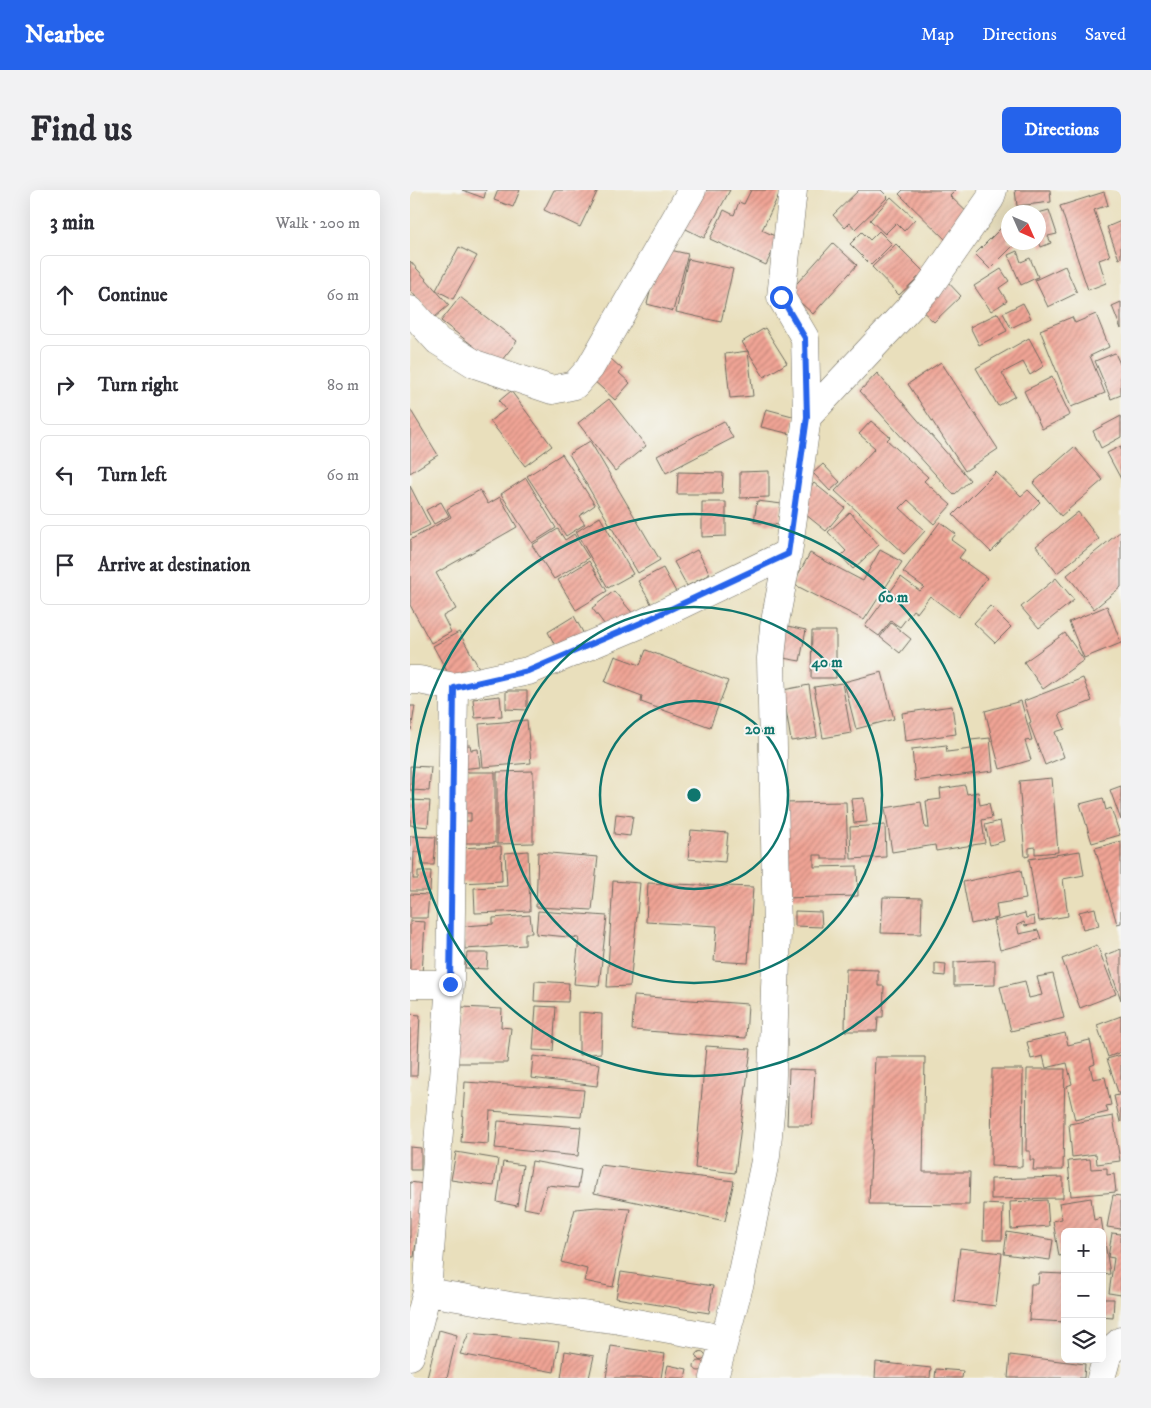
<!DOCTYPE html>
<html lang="en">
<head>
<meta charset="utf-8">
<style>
  body { margin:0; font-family:"IM FELL DW Pica",serif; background:#f2f2f3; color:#2b2b33 }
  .controls { position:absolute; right:15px; bottom:15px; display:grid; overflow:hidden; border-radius:8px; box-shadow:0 5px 20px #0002 }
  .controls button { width:45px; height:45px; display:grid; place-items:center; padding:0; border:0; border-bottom:1px solid #e1e1e2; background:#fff; color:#2b2b33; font:25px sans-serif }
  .compass { position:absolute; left:591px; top:15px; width:45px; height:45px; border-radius:50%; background:#fff; box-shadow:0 5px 20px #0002; rotate:135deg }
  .stop { position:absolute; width:15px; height:15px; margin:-11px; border:4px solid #2563eb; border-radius:50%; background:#fff }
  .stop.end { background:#2563eb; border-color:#fff; box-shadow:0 1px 5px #0008 }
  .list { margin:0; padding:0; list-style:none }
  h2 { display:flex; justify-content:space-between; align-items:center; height:65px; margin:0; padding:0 20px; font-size:21px }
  h2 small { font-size:16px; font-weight:400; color:#7c7c81 }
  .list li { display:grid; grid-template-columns:32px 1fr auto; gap:15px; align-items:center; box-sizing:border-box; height:80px; margin:0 10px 10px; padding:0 10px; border:1px solid #e1e1e2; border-radius:8px }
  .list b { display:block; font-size:19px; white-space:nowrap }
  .list em { font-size:16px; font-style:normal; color:#7c7c81 }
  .icon { flex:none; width:28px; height:28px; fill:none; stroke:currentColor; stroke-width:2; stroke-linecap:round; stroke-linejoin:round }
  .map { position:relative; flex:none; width:711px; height:1188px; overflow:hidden; border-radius:8px }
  header { display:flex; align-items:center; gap:30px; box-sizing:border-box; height:70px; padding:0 25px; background:#2563eb; color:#fff }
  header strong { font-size:24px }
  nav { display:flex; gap:28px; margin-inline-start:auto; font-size:18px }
  .intro { display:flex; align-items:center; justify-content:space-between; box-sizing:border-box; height:120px; padding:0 30px }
  h1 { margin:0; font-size:35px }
  .button { padding:12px 22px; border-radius:8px; background:#2563eb; color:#fff; font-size:18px; font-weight:700 }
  main { display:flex; gap:30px; padding:0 30px }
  aside { flex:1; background:#fff; border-radius:8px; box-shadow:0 5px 20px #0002 }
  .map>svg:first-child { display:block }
  .building { fill:url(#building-hatch) }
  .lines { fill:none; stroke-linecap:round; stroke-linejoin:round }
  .minor-casing { stroke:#6e6a5e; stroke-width:29 }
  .minor { stroke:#fff; stroke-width:28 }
  .route { stroke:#2563eb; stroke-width:6 }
  .ring { fill:none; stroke:#0f766e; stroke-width:2.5 }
  .centre { fill:#0f766e; stroke:#f6f6f2; stroke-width:2.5 }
  .ring-label { font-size:15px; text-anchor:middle; font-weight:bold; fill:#0f766e; stroke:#f6f6f2; stroke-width:4; stroke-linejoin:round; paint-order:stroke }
</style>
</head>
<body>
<header>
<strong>Nearbee</strong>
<nav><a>Map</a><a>Directions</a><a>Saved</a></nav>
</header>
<div class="intro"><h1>Find us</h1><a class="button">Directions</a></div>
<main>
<aside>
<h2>3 min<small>Walk · 200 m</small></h2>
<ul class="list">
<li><svg class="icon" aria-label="ahead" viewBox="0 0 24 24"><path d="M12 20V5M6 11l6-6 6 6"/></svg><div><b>Continue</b></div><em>60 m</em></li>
<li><svg class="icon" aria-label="right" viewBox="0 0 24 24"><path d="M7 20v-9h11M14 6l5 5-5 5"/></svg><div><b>Turn right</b></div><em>80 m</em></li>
<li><svg class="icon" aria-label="left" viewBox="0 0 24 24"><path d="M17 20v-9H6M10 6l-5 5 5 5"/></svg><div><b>Turn left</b></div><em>60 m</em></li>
<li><svg class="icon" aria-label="arrive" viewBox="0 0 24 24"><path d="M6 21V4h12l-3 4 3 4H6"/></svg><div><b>Arrive at destination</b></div></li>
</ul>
</aside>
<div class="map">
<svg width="711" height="1188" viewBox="0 0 711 1188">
  <defs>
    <pattern id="building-hatch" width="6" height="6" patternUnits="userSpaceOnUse" patternTransform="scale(1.25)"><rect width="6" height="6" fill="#f0a495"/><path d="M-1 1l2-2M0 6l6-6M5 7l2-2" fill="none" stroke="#c3867a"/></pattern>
  </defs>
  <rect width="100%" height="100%" fill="#f6f6f2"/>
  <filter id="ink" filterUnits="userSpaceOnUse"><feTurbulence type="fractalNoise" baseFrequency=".02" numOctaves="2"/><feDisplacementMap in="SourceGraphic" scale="10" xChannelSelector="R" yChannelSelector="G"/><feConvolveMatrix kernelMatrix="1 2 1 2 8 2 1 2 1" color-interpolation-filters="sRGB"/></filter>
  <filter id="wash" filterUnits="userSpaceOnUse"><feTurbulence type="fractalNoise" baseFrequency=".0096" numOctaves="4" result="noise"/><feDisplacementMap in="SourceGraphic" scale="20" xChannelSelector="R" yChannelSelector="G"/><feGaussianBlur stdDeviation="1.12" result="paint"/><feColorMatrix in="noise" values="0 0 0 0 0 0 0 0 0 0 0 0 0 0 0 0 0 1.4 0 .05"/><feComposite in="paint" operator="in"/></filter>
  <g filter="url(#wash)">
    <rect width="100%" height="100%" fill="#e9dfbc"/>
    <g id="blocks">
      <path class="building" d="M52 0H76L74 8Z
        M88 0H110L103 17 84 10Z
        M144 0H188L170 37 134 20Z
        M289 0H320L294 48 270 36Z
        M341 0H371L352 40 369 48 356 75 300 49 314 20 324 25 329 12 334 14Z
        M449 0H471L478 7 445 39 440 33 435 38 423 25Z
        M493 0H546L540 6 563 28 539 53 489 4Z
        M605 0H640L641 12 607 16Z
        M694 2 698 15 684 20 700 66 689 70 696 93 678 100 650 16Z
        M481 7 505 29 494 41 486 33 475 44 460 30Z
        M639 20 647 44 638 46 641 53 631 57 628 48V23Z
        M711 31V68L709 69 697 37Z
        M597 32 598 33V52H607L580 79 565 64Z
        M469 41 482 54 461 75 440 54 452 42 460 50Z
        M423 53 447 75 403 124 379 102Z
        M486 54 514 82 489 105 462 77Z
        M49 57 67 66 43 109 26 100Z
        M251 58 278 64 263 121 237 114Z
        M607 61 611 72 620 68 628 87 611 95 598 65Z
        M278 69 323 79 311 132 266 122Z
        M0 71 39 115 24 128 0 100Z
        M655 76 667 103 638 117 625 90Z
        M591 79 599 91 589 98 597 111 581 121 564 96Z
        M535 89 551 106 524 132 507 116Z
        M50 107 107 151 88 175 31 131Z
        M711 112V139L702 116Z
        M613 113 621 128 601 138 593 123Z
        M588 123 597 141 569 155 560 137Z
        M686 124 699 157 680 166 695 203 661 217 630 140 662 127 665 133Z
        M355 138 377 173 354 187 332 152Z
        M619 148 634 176 620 185 613 172 592 183 605 206 588 216 566 178Z
        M338 161 343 206 320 208 315 164Z
        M705 163 711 176V205L701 209 685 171Z
        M200 168 212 179 209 183 220 193 205 210 182 189Z
        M531 172 588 259 555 281 498 194Z
        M467 183 560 290 544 305 450 201Z
        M642 187 660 225 632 239 614 201Z
        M101 201 142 256 115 276 80 231 96 219 89 211Z
        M199 209 236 256 205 281 168 233Z
        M0 219 28 265 0 283Z
        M356 219 386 227 381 244 351 237Z
        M711 226V247L691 258 683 241Z
        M314 231 323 248 256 283 247 266Z
        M461 231 480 247 477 250 518 287 514 291 541 315 524 334 498 310 490 318 515 341 494 364 425 301 465 258 449 244Z
        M180 251 250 370 228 383 159 264Z
        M711 256V289L697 263Z
        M664 257 693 290 651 326 623 293Z
        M152 264 185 315 169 326 175 334 156 346 117 286Z
        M413 274 430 292 420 301 403 283Z
        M359 281V307L330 308V282Z
        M268 282 313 283 312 304H267Z
        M586 282 611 306 618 300 630 312 581 362 543 325Z
        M116 288 146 338 122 353 91 304Z
        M404 293 435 318 416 341 385 316Z
        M0 296 20 335 0 345Z
        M70 300 78 314 90 307 107 337 26 383 46 419 33 426 41 442 21 453 0 415V350L41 327 37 319Z
        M347 311 372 314 369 335 344 332Z
        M31 312 39 326 24 334 16 320Z
        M292 312H316V346L292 347Z
        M440 322 469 355 443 379 431 366 436 361 418 342Z
        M668 322 689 349 647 383 626 356Z
        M190 327 223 384 198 398 166 342Z
        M530 332 546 344 541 350 555 360 549 368 577 388 548 427 520 406 507 423 503 420 490 437 481 431 469 446 455 436 491 387 510 401 514 397 493 382Z
        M148 339 155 350 164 344 179 368 144 389 122 355Z
        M711 341V397L684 419 657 385Z
        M287 360 300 384 277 396 264 372Z
        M470 360 492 372 454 430 383 394 400 363 453 391Z
        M179 371 197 401 166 420 148 390Z
        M253 378 266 402 242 415 228 391Z
        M646 388 664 410 629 438 611 417Z
        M204 401 224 425 201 443 182 418Z
        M580 416 601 437 585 453 564 433Z
        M697 416 711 453 674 468 659 432Z
        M164 426 175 446 148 461 138 442Z
        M481 433 501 449 490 463 470 447Z
        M373 435 396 440 390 471 367 467Z
        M402 441H426V488H401Z
        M49 442 69 478 43 492 23 456Z
        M655 443 674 470 633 499 614 472Z
        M236 460 318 491 300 537 231 512 232 506 195 492 205 466 230 475Z
        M472 482 484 529 446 539 434 492Z
        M673 488 682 511 649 524 655 539 645 542 654 567 635 575 619 533 621 532 614 511Z
        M432 493 441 543 413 548 404 497Z
        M399 495 407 547 381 551 373 500Z
        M96 501H117V520L96 519Z
        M90 506 92 526 65 528 63 509Z
        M611 511 622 550 615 551 621 570 590 579 575 521Z
        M0 516H5L1 540H0Z
        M542 516 546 544 495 551 492 523Z
        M117 530 121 573 73 577 69 534Z
        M580 548 583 581 505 591 502 559 536 555 537 562 561 559V550Z
        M60 555 61 560 68 559 70 577 50 579 48 556Z
        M0 576 21 577 19 601 0 600Z
        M123 581V653L87 654V582Z
        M51 582H85V653H51V631H61V623H51Z
        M642 588 648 662 625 664V657L619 658V666L615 667 609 591Z
        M555 595 557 604 568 602 570 615 579 613 582 628 572 630 575 653 526 661 525 655 482 662 475 618 511 612 515 638H519L516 611 531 609 530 599Z
        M711 596V630L700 600Z
        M454 608 457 632 444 633 441 609Z
        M693 608 696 620 701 618 710 645 682 653 670 614Z
        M0 610 20 611 18 637 0 635Z
        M436 612 438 669H412V665H404V677L447 676 448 706 373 708 371 613Z
        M206 624 223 626 220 646 204 644Z
        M590 631 594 651 580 655 575 635Z
        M475 635 476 667 441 669 440 637Z
        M281 640 318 643 315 672 278 669Z
        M0 646 26 647 24 675H11L12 662H4L3 689H8V681H21L20 701H0Z
        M711 651V733L707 734 685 658Z
        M91 656 92 691 50 693 49 658Z
        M118 661 120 721 65 723 64 698 97 696 95 663Z
        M670 661 674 685 653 689 658 726 629 731 619 669Z
        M128 662 188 667 182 720 126 717Z
        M611 680 616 709 586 714 588 728 561 734 553 692Z
        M203 691 230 693 220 796 197 797Z
        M238 693 343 697 338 773 304 771 307 736 236 732Z
        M0 704 19 705 17 728H0Z
        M473 707 512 708 511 744 471 743Z
        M685 718 689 736 673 740 669 722Z
        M128 721 197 726 189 796 164 794 169 748 126 744Z
        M385 721 411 722 412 737 385 736Z
        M615 723 616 728 624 726 625 734 615 736 614 732 607 735 609 744 628 740 631 749 590 760 583 731Z
        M120 725 122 743H115V755L55 759 54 736 83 734V728Z
        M0 731 15 732 12 785H0Z
        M687 755 706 804 670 818 652 769Z
        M711 759V810L695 765Z
        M57 763H78L77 779 55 778Z
        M585 770V795L544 796V772Z
        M525 773 536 774 535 786 525 785Z
        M436 779 468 780V796H474L473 827H468L467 841H435Z
        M643 784 654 828 601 841 590 797 615 791 619 808 632 805 627 787Z
        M125 791 159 793 158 812 124 811Z
        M224 806 338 814 336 848 222 840Z
        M126 816 146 817 143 861 123 860Z
        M52 817 92 819 91 837 101 838 97 873H47Z
        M169 822 192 824 191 863 169 865Z
        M0 824 10 825 7 886H0Z
        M711 826V862L698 867 687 835Z
        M655 843 658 855 680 850 685 874 680 876 683 889 695 887 701 915 696 916 698 922 665 930 657 896 662 894 657 873 636 878 633 866 621 869 617 852Z
        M296 856 341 859 325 983 285 978Z
        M711 865V932H710L704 906 709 905 697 869Z
        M123 866 190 874 187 896 121 888Z
        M465 867H515L513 982H560L559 1015 459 1014Z
        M379 879 405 880 402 935H377Z
        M582 879H613L612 977 581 976Z
        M617 879H655L653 980H623L624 970H620V961H616Z
        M55 892 174 900 171 927 80 921 78 954 51 952Z
        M703 926 710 971 687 974 686 964 662 967 659 934Z
        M88 931 171 937 168 966 85 958Z
        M0 957 11 958V980H0Z
        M46 962 88 969 84 996 41 990Z
        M680 969 681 979 697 978V985L704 984 706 1002 661 1006 658 971Z
        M122 971 171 980 168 998 137 995 129 1021 114 1018Z
        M93 972 113 975 107 1016 87 1012Z
        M190 975 324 991 315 1031 184 1003Z
        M653 987V1008L581 1009V989Z
        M0 992 14 994 4 1067H0Z
        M703 1005 711 1006V1039L697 1037Z
        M681 1008 684 1030 691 1028 700 1084 692 1085V1042H655V1065L649 1066 643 1031 652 1029 649 1013Z
        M637 1010 639 1036 601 1039 600 1012Z
        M574 1014 593 1015 592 1050H573Z
        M187 1017 220 1019 203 1097 174 1091 177 1079 151 1072 165 1019Z
        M597 1042 643 1050 640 1070 594 1064Z
        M702 1043 711 1044V1105L699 1103 704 1068 698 1067Z
        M550 1058 592 1063 586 1116 544 1111Z
        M211 1082 303 1096 299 1123 206 1108Z
        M629 1083 655 1084V1132L619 1130 621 1094H628Z
        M692 1109H704L703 1128 692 1127Z
        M29 1140 47 1145 37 1188H17Z
        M59 1143 149 1152 144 1182 50 1164Z
        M201 1156 255 1164 251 1188H196Z
        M155 1161 184 1166 179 1188H151Z
        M286.5 1166a4.5 4.5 0 1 1 9 0a4.5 4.5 0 1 1-9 0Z
        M600 1165 675 1174 674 1188H598Z
        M284 1176a5 5 0 1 1 10 0a5 5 0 1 1-10 0Z
        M466 1172 521 1178 520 1188H465Z
        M258 1175 277 1179 275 1188H255Z
        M526 1179 553 1181 552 1188H525Z"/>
    </g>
  </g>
  <g filter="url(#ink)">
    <use href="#blocks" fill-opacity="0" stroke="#6e6a5e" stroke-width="1"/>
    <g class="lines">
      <defs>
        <path id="minor" d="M0 120 28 151 65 174 142 200 165 195 180 178 282 0
          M397 227 518 98 580 9 583 0
          M0 490H9L44 497 118 481 233 433 378 363
          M0 794H40
          M17 1102 40 794 44 497
          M0 1166 17 1102 106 1117 204 1129 298 1146 314 1151
          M304 1188 330 1092 356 966 361 913 367 741 361 468 364 437 378 363 397 227 395 148 371 107 383 0
          M691 1188 698 1163 711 1151"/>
      </defs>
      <use href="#minor" class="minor-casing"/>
      <use href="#minor" class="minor"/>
    </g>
  </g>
  <g class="lines" filter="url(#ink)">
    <path class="route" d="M40 794 44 498 118 481 233 432 378 364 397 227 395 148 371 107"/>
  </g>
  <g class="ring">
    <circle cx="284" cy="605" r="94"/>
    <circle cx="284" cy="605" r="188"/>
    <circle cx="284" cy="605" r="281"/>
  </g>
  <circle cx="284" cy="605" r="8" class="centre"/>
  <g class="ring-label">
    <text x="483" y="412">60 m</text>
    <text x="417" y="477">40 m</text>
    <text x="350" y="544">20 m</text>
  </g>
</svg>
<div class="controls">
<button>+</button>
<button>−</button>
<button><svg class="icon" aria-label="layers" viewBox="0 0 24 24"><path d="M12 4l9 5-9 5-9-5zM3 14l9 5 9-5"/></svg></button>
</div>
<svg class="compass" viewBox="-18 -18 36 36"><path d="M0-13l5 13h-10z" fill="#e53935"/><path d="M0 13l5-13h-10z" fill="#7c7c81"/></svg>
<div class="stop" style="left:371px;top:107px"></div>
<div class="stop end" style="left:40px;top:794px"></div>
</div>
</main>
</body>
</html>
